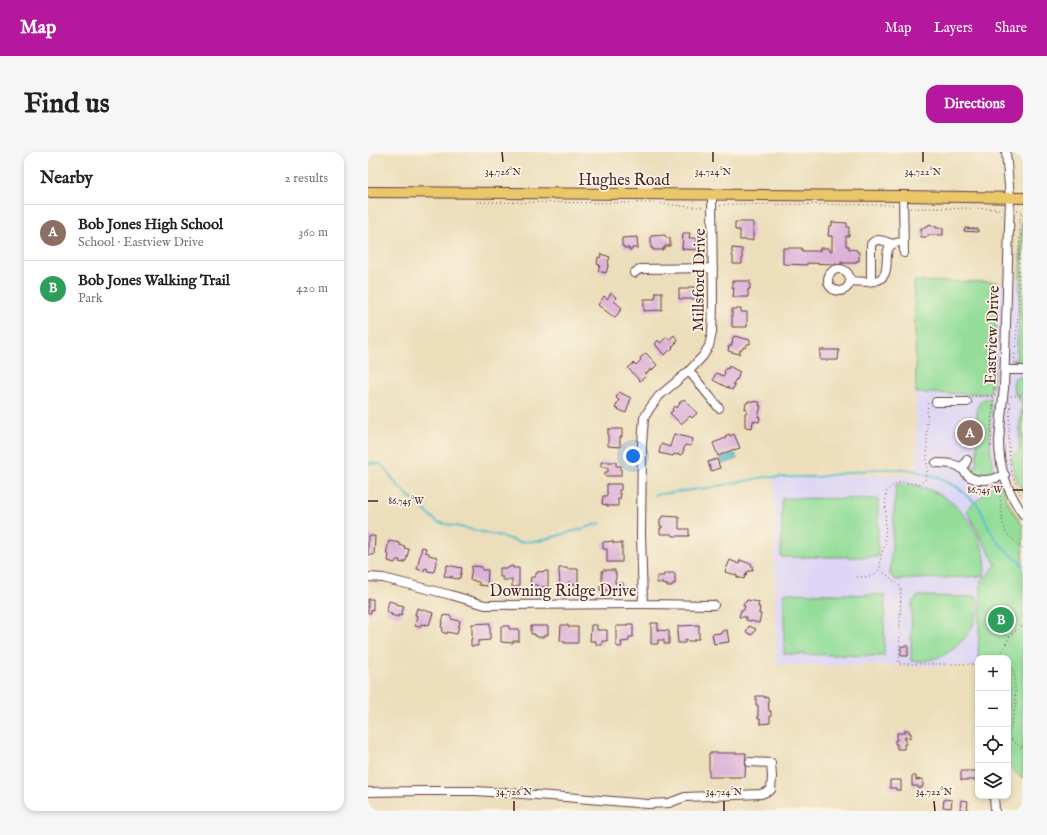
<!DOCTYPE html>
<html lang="en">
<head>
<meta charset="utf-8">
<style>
  body { margin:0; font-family:"IM FELL English",serif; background:#f6f6f6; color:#202124 }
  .controls { position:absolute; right:12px; bottom:12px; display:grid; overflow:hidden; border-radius:8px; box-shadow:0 2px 6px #0003 }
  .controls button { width:36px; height:36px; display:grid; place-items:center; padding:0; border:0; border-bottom:1px solid #e0e0e0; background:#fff; color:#202124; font:20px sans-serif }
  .you { position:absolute; left:265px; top:304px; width:14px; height:14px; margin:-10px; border:3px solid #fff; border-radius:50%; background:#1a73e8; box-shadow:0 0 0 6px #1a73e833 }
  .badge { display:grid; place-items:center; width:26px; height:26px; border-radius:50%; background:#b5179e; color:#fff; font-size:13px; font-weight:700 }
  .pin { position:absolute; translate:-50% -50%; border:2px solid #fff; box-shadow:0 1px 4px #0006 }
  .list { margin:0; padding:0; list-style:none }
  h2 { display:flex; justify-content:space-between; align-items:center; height:52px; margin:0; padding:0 16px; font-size:17px }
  h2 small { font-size:13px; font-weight:400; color:#757577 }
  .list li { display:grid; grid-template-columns:26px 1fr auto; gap:12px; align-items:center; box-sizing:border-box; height:56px; padding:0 16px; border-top:1px solid #e0e0e0 }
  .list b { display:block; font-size:15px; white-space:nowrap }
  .list p { margin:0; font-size:13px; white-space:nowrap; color:#757577 }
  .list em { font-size:13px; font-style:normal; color:#757577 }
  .icon { flex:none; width:22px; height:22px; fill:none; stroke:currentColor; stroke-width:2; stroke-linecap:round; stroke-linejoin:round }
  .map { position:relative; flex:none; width:655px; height:659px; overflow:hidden; border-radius:12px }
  header { display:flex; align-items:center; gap:24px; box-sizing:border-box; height:56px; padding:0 20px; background:#b5179e; color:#fff }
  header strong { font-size:19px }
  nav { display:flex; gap:22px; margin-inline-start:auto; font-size:14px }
  .intro { display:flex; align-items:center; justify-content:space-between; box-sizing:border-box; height:96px; padding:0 24px }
  h1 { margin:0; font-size:28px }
  .button { padding:10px 18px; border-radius:12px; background:#b5179e; color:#fff; font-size:14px; font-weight:700 }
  main { display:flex; gap:24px; padding:0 24px }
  aside { flex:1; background:#fff; border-radius:12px; box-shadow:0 2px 6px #0003 }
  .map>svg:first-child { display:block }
  .built { fill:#ddd5f6 }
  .green { fill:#93dd99; stroke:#6e7e62 }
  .water { fill:#51becb; stroke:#4e6e7b }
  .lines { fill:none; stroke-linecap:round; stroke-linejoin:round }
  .stream { stroke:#51becb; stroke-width:2 }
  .building { fill:#ddb2d8 }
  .minor-casing { stroke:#623c41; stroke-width:10 }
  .major-casing { stroke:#623c41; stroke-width:12 }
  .path { stroke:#623c41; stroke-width:1; stroke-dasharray:1 3; stroke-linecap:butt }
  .minor { stroke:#fff; stroke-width:8 }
  .major { stroke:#eac769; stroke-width:10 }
  .minor-bridge-casing { stroke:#623c41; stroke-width:10; stroke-linecap:butt }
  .path-bridge { stroke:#623c41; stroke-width:1; stroke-dasharray:1 3; stroke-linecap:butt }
  .minor-bridge { stroke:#fff; stroke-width:8 }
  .ticks { fill:none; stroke:#4a1f2b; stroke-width:1.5 }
  .labels { text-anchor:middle; stroke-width:3.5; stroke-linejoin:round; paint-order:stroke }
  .street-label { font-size:16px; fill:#4a1f2b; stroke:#fcf5e5 }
  .ticks-label { font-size:10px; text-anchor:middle; fill:#4a1f2b; stroke:#fcf5e5; stroke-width:3.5; stroke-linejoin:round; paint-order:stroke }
</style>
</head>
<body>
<header>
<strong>Map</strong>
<nav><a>Map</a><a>Layers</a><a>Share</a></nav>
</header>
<div class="intro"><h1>Find us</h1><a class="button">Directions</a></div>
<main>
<aside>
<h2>Nearby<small>2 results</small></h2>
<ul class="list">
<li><span class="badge" style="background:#8d6e63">A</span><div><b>Bob Jones High School</b><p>School · Eastview Drive</p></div><em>360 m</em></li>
<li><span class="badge" style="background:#2e9e5b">B</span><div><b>Bob Jones Walking Trail</b><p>Park</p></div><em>420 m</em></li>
</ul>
</aside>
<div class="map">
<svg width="655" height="659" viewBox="0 0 655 659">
  <rect width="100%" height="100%" fill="#fcf5e5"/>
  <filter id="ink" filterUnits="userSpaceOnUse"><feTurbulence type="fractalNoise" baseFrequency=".025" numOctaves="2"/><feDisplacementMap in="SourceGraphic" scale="8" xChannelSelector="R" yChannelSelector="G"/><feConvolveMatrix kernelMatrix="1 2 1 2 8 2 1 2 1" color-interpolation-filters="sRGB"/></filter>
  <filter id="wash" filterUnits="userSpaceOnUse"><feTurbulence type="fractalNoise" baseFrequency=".012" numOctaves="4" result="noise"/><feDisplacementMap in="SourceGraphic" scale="16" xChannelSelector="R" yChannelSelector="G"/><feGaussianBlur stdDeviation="0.9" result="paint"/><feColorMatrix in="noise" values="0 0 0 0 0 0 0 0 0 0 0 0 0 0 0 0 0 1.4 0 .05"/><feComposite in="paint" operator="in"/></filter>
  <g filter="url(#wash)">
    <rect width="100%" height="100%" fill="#ecdebb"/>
    <path class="built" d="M655 65V333L650 321 629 330 598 358 628 413 613 430 610 514 408 513 406 325 549 323 546 129 650 131 653 72Z"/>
    <path class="green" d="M655 65V214C650 214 645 214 644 207H645L646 209H648L651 163 653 72Z
      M546 129 630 130 625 235H623L622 242 548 241Z
      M648 225H655V243H647L649 241 648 240 646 242 647 237H645L646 227Z
      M623 246 622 254H624C621 277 621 299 626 322 616 327 603 325 597 315L607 314 609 311V256C613 248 614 247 623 246Z
      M648 246H655V341C649 329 644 318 644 304L651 299 652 271 654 256V252Z
      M629 330H632L641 353 655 374V627L652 625 640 613V506H610L613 430 628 413 598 358Z
      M528 332C536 332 545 333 553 335 584 343 609 371 616 402 618 409 617 417 616 424L527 428 522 423Z
      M414 346 510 347V405H413Z
      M416 441 517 443 516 504 416 502Z
      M550 444 609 445C609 451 609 458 608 464 603 483 587 500 568 506 560 509 552 509 543 509L544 451Z"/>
    <path class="water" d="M367 301 369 307 355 312 352 306Z"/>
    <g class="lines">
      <path class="stream" d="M0 311 13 312 30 334 69 370 133 384 150 390 171 389 210 378 233 371
        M287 343 345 335 397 325H449L508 317H540L569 325 589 335 610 353 624 382 633 394 655 413"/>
    </g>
    <g id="blocks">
      <path class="building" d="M367 70H385V88H372V78H367Z
        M464 70 479 71V75H481V84H478V94H481V97L489 98V100H491V109H488V111H474V109H473V113H468V112L439 111V113L415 112V96H434V99H452V96H461V99H464V84H460L461 74H464Z
        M563 72V74H568V76H575V83H560L559 85H553V76H557V74H560V73Z
        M597 76 610 77V80L596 79Z
        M315 81H322L321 86H329V98L314 97Z
        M297 83 298 86H302V94H297V96H295V98H285V96H283V84Z
        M269 85 270 96H264V98H261V96H256V94H254V86Z
        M364 96 374 97V112H365V104H364Z
        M233 102 242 105 240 110 241 111 238 121 230 119 232 113 229 112 230 105 232 106Z
        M364 129H382V137H380V145H365L366 136H364Z
        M320 135H327V147H311V137H320Z
        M288 140H294V158L276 159V147H287Z
        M243 141 249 146 246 149 254 156 247 166 230 153 236 144 239 147Z
        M364 157H373V160H379V175H364Z
        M306 183 310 189 304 195 305 196 296 203 287 192 290 188 292 191 299 185 301 188Z
        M366 184 382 188V192H379L377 196 375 195 374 198H372L371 202 360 199 361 194H363L365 189 364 188Z
        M452 198H471L470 208H452Z
        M278 201 289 213 283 219 282 217 281 219V220L277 222 278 224 272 229 260 216 266 211 268 213 273 208 272 206Z
        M361 214 372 220 370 222 371 223 369 228 368 227 365 232 367 233 364 238 345 228 348 221 355 224 357 221 356 220 358 216 360 217Z
        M251 240 263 246 258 261 247 256 251 248 248 246Z
        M316 247 329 261 324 266 322 264 313 272 302 261 305 259 304 257 307 254 308 256 312 252 311 251Z
        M380 249 392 250 391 254H393L390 265H392L391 270 385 269 384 276 377 275V261H378L379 257H377L378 251H380Z
        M240 277H254V285H252V295L240 294Z
        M306 282 325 287 323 294 317 293 314 303 310 302 309 303 306 302 305 304 291 301 293 292 302 295Z
        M361 282 362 284 366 282 372 296 366 298V297L350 304 345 291 358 286 357 284Z
        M349 307 352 316 343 319 340 310Z
        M233 310H248V314H253V324H237V320H240V315H233Z
        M239 332H253V338H251V342H253L252 347H250V354H239V353L234 352 235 344H239Z
        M294 364 311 365V377H321V384H305L304 382H292V376H294V374H292V367L294 366Z
        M0 384H7L6 403H0Z
        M21 389 32 391 31 393 37 394 36 396 41 397 38 409H36V411L31 410 32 408H28L27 411 20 409 21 402H18Z
        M245 389V391H254V410H239V397H235V390Z
        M54 395 58 396 57 400 61 401V403L69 405 66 420 59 419 60 417 57 416 56 419 49 417Z
        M362 408 371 412 372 408 380 411H383L385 418 379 420 376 427 369 425V423L357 420Z
        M79 413 94 416 92 426H90V427L84 426V424H83V426L76 424Z
        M104 414 114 415V418H120L119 434 111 433V430L106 429V428H102Z
        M145 414V416H151V435H144V428H135V425H132V416H141V415Z
        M191 416H199V417H210V432L202 433V430H200V435H192Z
        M235 418H247V421H248V427H247V431H255V438H232V433H234V421Z
        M180 419V435H169V433H162L163 425H167V422H169V420Z
        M296 421H307V432H304V434H298L299 433 295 432V431H289V424H296Z
        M0 447H5V458L3 457V461H0Z
        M379 448 391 450 390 455H392L391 462H393L391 471 378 468V465H371L373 458H376L377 454H375L376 450H378Z
        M21 449 28 451V452L36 454 33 464 30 463V465L23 463 24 462 18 461Z
        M49 456 65 461 61 473 57 472V473L53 472 52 475 47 474 49 464 47 463Z
        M76 463 83 464V467L92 469 89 482 79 480V482L74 480 75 476 73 475Z
        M122 471V488L110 489V494H103V487H104V472Z
        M283 471H290V478L301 479V492H296V488H290V492H283Z
        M259 472H265V485H261V489L253 490 254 494 252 495H250L248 493V474H259Z
        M193 473H200V475H210V491H196V489H192Z
        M223 473H229V478H239V489H234V493H228V489H222Z
        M331 473V487H326V489H319V488H317V491H310L309 481H310V474Z
        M133 474H141V477H151V489H145V491L133 490Z
        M163 474H180V483H176V485H169V484H167V482H163Z
        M381 474 388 477 384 483 378 480Z
        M359 478 361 490 346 492 344 482 354 481V479Z
        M533 494H540V504H533Z
        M388 544H396L397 546 400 545 401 559H403V564H402V571L392 572V567H390V553H388Z
        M537 578H541V581H543V585L540 586V585H537L536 587H538V592H536V597H529V592H527V588H529V581H537Z
        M341 601H378L377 625H341Z
        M593 619H608V628H593Z
        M544 624H548V628L555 627V634H554V636H550V634H544Z
        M522 628H533V638H528V636H522Z
        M576 647 584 648 583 656 575 655Z
        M593 648 600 649 599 659H592Z"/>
    </g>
  </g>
  <g filter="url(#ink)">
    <use href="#blocks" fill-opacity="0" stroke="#623c41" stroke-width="1"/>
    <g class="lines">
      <defs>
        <path id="minor" d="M535 44 536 101
          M460 128a11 11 0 1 1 22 0a11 11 0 1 1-22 0Z
          M266 121 272 117 345 116
          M482 129C490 129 500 131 507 129 531 123 505 90 535 90
          M503 129V92C509 85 517 89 524 92
          M637 218H655
          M321 219 351 256
          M636 236 642 45 638 0
          M568 250H599
          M634 255C633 266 632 278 631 289 631 315 640 341 655 362
          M568 311C576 311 583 311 590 314 595 316 597 322 602 325 613 331 626 327 637 323
          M592 315 597 312 599 308
          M0 425 15 426 83 443 117 453 275 452 346 453
          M275 452 273 382 274 292 276 266 282 256 291 244 321 219 335 204 341 194 344 181 345 153 344 42
          M0 640 53 639H108L197 645 280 652 301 651 317 645 393 642 403 638 404 625 403 611 382 610
          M626 644 627 659"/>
        <path id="major" d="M0 40 535 44 655 46"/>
      </defs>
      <use href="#minor" class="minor-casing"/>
      <use href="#major" class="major-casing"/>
      <path class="path" d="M109 50 285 51C302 52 320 56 337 55
        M352 54 358 52H364L527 53
        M542 56H585L588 57 593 56 634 57
        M627 57 633 63 634 65
        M649 59 655 60
        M646 211 650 164 652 68 654 60
        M626 236 629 200
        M603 244H628
        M643 244H655
        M642 255C641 277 639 302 645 325 648 332 651 339 654 345
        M623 294V269L625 254
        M631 332 635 372 638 381 655 397
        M513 418 533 435 531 512H610
        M489 425H504L512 417 513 404 517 393 518 340C530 326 536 331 552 332L557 328 559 320V262L560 250
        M630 506 642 484 655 473
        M640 515 646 518 648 553 640 584
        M640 585 655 597"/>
      <use href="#minor" class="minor"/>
      <use href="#major" class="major"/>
      <defs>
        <path id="minor-bridge" d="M634 255 636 236"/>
      </defs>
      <use href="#minor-bridge" class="minor-bridge-casing"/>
      <path class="path-bridge" d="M625 254 626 236
        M642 255V249"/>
      <use href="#minor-bridge" class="minor-bridge"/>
    </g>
  </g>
  <path class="ticks" d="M134 0 135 10M345 0V10M555 0V10M645 338H655M0 349H10M146 649V659M356 649V659M566 649 567 659"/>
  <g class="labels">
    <g class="street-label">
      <text x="256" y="33">Hughes Road</text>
      <text transform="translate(330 128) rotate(-89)" y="6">Millsford Drive</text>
      <text transform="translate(623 183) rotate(-88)" y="6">Eastview Drive</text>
      <text x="195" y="444">Downing Ridge Drive</text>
    </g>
  </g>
  <g class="ticks-label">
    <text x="135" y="23">34.726°N</text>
    <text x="345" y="23">34.724°N</text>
    <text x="555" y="23">34.722°N</text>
    <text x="617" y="341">86.745°W</text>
    <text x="38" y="352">86.745°W</text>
    <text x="146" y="643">34.726°N</text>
    <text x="356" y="643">34.724°N</text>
    <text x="566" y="643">34.722°N</text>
  </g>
</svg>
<div class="controls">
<button>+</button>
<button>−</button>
<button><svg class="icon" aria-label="locate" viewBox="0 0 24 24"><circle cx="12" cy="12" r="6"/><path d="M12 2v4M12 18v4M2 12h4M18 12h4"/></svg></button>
<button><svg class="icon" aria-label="layers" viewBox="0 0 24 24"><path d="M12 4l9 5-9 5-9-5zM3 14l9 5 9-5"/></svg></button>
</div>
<div class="you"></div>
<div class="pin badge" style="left:602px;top:281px;background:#8d6e63">A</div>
<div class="pin badge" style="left:633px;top:468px;background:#2e9e5b">B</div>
</div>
</main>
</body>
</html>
